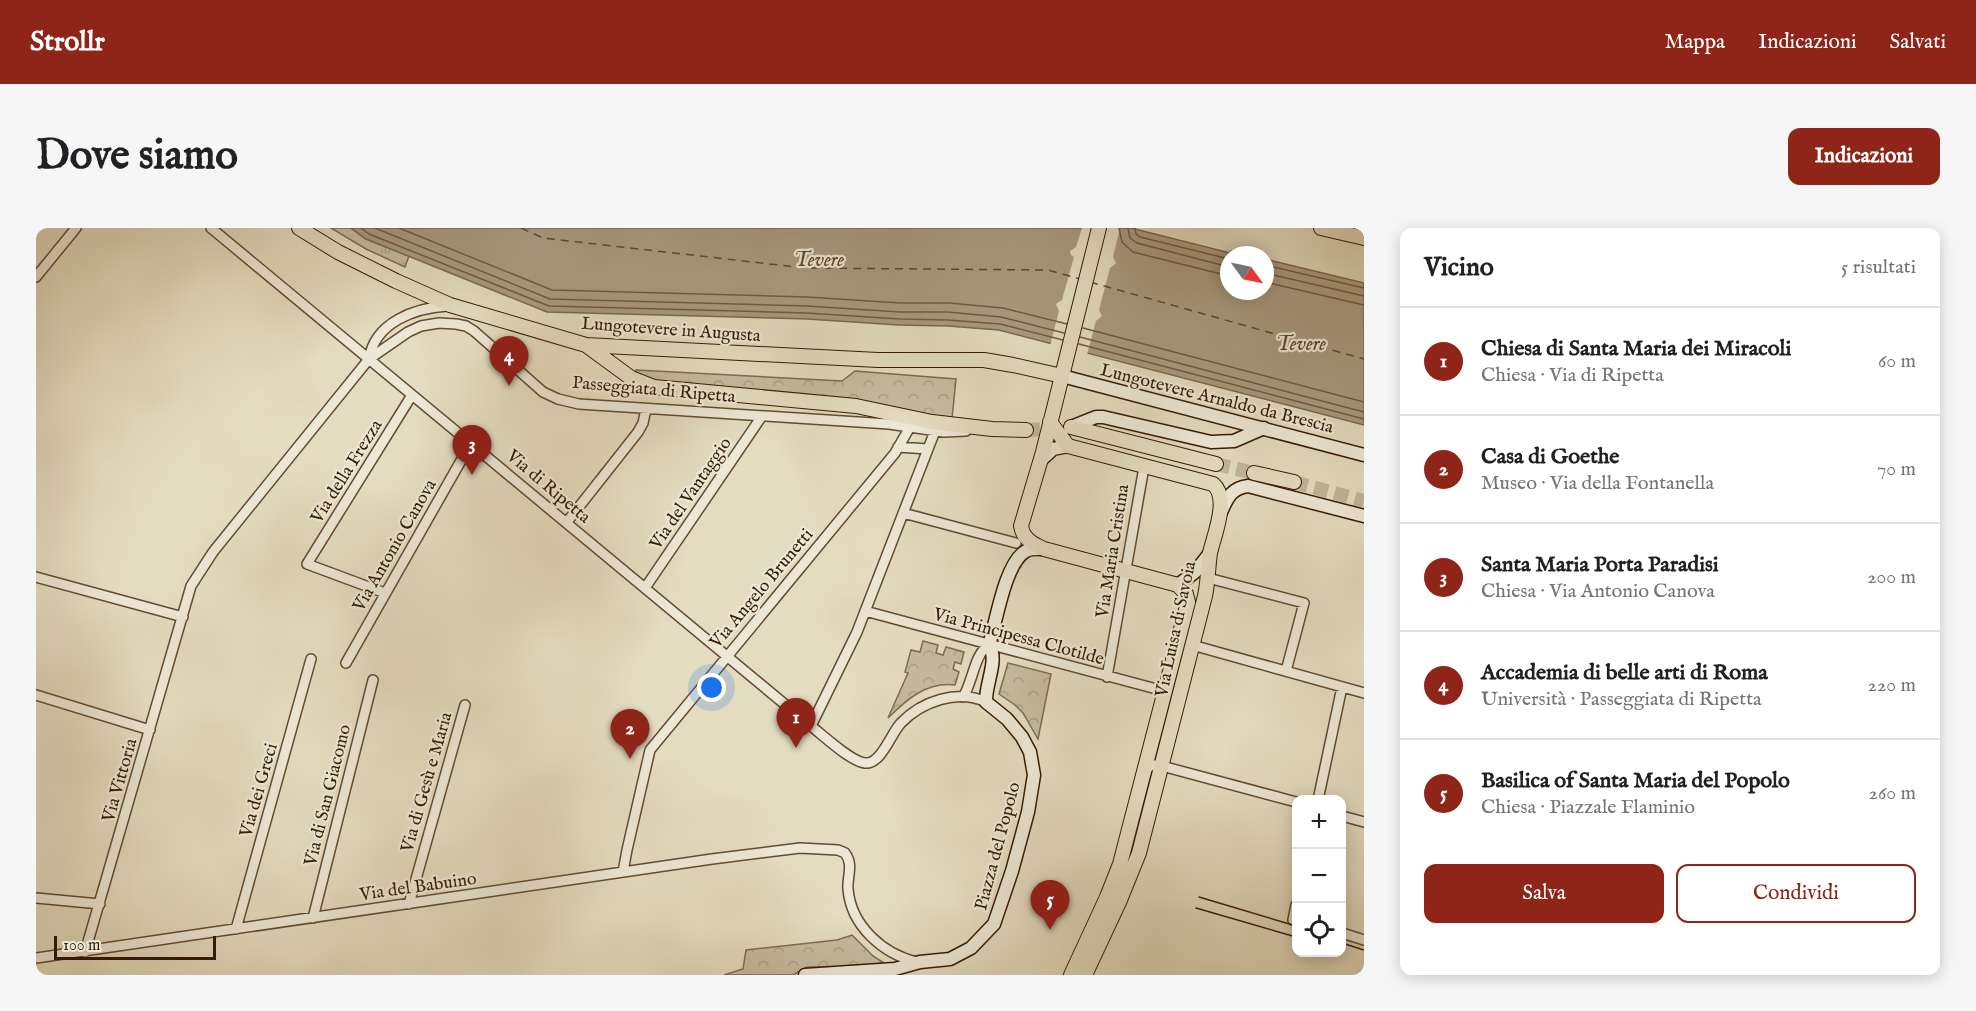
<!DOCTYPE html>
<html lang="it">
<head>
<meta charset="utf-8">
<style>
  body { margin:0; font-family:"IM FELL English",serif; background:#f6f6f6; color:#202124 }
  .controls { position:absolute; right:18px; bottom:18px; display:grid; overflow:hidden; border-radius:12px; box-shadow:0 3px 15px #0003 }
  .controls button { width:54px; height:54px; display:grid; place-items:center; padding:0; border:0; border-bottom:2px solid #e0e0e0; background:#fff; color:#202124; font:30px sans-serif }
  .compass { position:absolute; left:1184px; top:18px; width:54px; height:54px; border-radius:50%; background:#fff; box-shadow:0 3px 15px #0003; rotate:123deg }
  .scale { position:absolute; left:18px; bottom:15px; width:162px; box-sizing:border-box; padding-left:6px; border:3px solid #361b03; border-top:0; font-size:16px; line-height:21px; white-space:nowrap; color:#361b03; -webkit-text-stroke:4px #ede8d6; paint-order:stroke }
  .you { position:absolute; left:676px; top:460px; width:21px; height:21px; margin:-15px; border:4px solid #fff; border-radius:50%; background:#1a73e8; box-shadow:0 0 0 9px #1a73e833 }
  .badge { display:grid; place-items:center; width:39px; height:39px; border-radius:50%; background:#8f2418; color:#fff; font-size:20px; font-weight:700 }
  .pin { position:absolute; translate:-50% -50px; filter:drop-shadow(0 2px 3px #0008) }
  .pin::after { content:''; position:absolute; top:32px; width:21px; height:18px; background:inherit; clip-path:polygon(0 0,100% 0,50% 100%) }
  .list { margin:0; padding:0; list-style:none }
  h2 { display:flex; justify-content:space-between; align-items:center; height:78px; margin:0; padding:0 24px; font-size:26px }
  h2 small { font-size:20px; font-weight:400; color:#757577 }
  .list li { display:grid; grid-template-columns:39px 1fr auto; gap:18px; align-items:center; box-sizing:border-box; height:108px; padding:0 24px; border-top:2px solid #e0e0e0 }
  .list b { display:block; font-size:22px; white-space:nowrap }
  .list p { margin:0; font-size:20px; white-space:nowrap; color:#757577 }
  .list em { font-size:20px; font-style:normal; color:#757577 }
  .actions { display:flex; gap:12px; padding:18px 24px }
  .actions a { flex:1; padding:14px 0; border:2px solid #8f2418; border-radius:12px; text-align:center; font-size:21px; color:#8f2418 }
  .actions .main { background:#8f2418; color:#fff }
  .icon { flex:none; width:33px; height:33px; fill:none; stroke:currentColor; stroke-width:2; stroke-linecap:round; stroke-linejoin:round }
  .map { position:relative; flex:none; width:1328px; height:747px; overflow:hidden; border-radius:12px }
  header { display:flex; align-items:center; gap:36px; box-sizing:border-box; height:84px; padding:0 30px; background:#8f2418; color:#fff }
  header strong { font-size:28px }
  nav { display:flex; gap:33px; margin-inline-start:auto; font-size:21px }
  .intro { display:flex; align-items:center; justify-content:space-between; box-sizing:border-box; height:144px; padding:0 36px }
  h1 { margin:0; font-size:42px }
  .button { padding:15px 27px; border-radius:12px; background:#8f2418; color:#fff; font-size:21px; font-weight:700 }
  main { display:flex; gap:36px; padding:0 36px }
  aside { flex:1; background:#fff; border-radius:12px; box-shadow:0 3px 15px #0003 }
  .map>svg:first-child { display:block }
  .grass { fill:url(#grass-tufts); stroke:#7e6b52; stroke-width:1.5 }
  .forest { fill:url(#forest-crowns); stroke:#7e6b52; stroke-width:1.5 }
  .water { fill:#a99a80; stroke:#7b674e; stroke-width:1.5 }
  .pier { fill:#e4dcc0 }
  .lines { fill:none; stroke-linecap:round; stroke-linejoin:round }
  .shore { stroke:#705a42; stroke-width:1.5 }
  .ferry { stroke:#5e472f; stroke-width:1.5; stroke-dasharray:8 6; stroke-linecap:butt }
  .primary-tunnel { stroke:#c1b59a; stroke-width:14; stroke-dasharray:14 7; stroke-linecap:butt }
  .street-casing { stroke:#624b32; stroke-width:12 }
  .secondary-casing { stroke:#361b03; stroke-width:15 }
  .primary-casing { stroke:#361b03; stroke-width:16 }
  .street { stroke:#ede8d6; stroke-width:9 }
  .secondary { stroke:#ede8d6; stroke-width:12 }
  .primary { stroke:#e4dcc0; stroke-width:14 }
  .tram { stroke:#361b03; stroke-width:1.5 }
  .labels { text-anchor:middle; stroke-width:4.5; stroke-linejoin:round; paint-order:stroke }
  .street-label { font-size:18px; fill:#361b03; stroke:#ede8d6 }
  .water-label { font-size:20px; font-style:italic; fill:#5e472f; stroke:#ede8d6 }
</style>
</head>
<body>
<header>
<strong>Strollr</strong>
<nav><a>Mappa</a><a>Indicazioni</a><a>Salvati</a></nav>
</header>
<div class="intro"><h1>Dove siamo</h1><a class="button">Indicazioni</a></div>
<main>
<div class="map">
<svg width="1328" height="747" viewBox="0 0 1328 747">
  <defs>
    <pattern id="grass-tufts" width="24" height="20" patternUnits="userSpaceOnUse" patternTransform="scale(1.5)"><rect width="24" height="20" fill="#c6bba0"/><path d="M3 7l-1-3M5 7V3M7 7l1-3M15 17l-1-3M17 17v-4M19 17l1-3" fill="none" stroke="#aba088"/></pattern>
    <pattern id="forest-crowns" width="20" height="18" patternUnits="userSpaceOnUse" patternTransform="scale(1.5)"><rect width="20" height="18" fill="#c6bba0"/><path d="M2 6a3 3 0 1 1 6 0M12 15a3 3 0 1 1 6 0" fill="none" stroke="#aba088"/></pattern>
  </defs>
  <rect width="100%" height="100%" fill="#e4dcc0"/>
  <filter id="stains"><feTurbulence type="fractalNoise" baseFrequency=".00333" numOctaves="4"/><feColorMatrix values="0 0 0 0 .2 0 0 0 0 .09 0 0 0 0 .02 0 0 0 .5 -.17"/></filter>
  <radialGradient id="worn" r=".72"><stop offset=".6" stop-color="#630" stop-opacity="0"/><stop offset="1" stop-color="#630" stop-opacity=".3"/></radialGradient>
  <path class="grass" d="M295 0H315L330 11 373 28 369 39 330 21Z"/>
  <path class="forest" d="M600 142 806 153 819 143 920 151 916 191 602 151Z
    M887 413 902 417 900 425 907 427 910 419 928 424 925 436 919 434 917 441 923 444 919 457C891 453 870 472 852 490L872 445 869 444 875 422 884 424Z
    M972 435 1015 446 1002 511 987 485 979 477 963 466Z
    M816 707 837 728 848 735V739H771L757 747H688L707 741 710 722 801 712Z"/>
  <path class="water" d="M315 0H1095L1194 25 1195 23 1213 27H1193V63H1229V31L1328 55V197L963 102 912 98 863 97 771 91 511 84 330 11Z"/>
  <path class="pier" d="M1046 0H1084L1077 29 1080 35 1074 40 1063 82 1066 88 1060 93 1051 127 1014 118 1023 83 1020 76 1026 72 1038 29 1035 27 1034 23 1040 19Z"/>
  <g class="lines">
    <path class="shore" d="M325 0 333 6 513 78 771 85 864 91 912 92 964 96 1027 112
      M339 0 514 71 771 78 864 84H912L965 89 1028 105
      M363 0 516 62 771 69 864 75H913L967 80 1031 96
      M1083 0 1086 14 1097 24 1193 48
      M1092 0 1094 10 1101 15 1193 39
      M1099 0 1100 6 1104 9 1193 31
      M1229 37 1328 60
      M1229 45 1328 68
      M1229 54 1328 77
      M1047 100 1328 174
      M1044 109 1328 184
      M1043 116 1328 191"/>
    <path class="ferry" d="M485 0 507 10 769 40 1012 42 1044 51
      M1054 54 1328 131"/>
    <path class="primary-tunnel" d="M990 202 1023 200
      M1180 236 1218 245
      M1258 254 1328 273"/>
    <defs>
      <path id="street" d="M175 0 775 498C788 508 814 533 829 535 845 537 855 505 865 495 886 473 922 461 950 474
        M0 49 40 0
        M333 131C339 94 379 80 411 78
        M862 219 892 221
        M867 285 980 315
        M531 294 602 204 607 195 610 181
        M0 349 147 389
        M1172 350 1268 375 1250 443
        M609 360 726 188
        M349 365 271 336 376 167
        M829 383 1128 463
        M1156 417 1328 465
        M310 435 435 215
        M1071 449 1108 239
        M0 467 114 502
        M927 469C937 454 938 426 953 417
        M775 498 821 404 899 203
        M1108 543 1116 537H1122L1260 574
        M1282 572 1306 459
        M1306 588 1328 594
        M587 644 591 622 614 522 859 225 874 199
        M0 670 64 676
        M373 676 429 477
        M1260 677 1257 692 1260 693
        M277 690 337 452
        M200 701 275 431
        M1306 705 1328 712
        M49 724 155 358 177 324 333 131 372 104 385 98 403 95 420 96 430 98 438 103 507 164 522 171 543 176 853 196 908 204 930 203
        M0 730 676 631 764 620 802 622 809 625C818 637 811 648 812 661 815 698 847 726 881 734"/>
      <path id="secondary" d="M1026 148 1328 227
        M1035 199 1060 189H1067L1175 214 1198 213 1228 200
        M1004 233 1017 221 1032 218
        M1185 284C1191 271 1195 260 1212 258L1328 288
        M1142 357 1159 344 1174 325
        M769 747 859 741 884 734 914 731 935 720 958 696 976 643 992 584 998 547 994 524 986 509 971 491 950 474C949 456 963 432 953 417 960 395 969 334 990 323 995 320 1002 321 1008 321"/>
      <path id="primary" d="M263 0 302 24 360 53 414 77 550 117 842 132H948L977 137 1026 148
        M1285 0 1328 10
        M550 117 595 150 618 159 820 178 896 194 956 201 990 202
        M1014 194 1032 218 1177 256C1194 270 1178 307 1174 325 1172 339 1172 354 1169 368L1103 625 1084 672 1049 747
        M1035 199 1180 236
        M1218 245 1258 254
        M1035 747 1071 669 1084 636 1152 374 1150 366 1142 357 1008 321C997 316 987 311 985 298L1007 224 1063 0"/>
    </defs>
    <use href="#street" class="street-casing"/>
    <use href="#secondary" class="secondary-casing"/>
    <use href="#primary" class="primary-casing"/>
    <use href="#street" class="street"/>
    <use href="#secondary" class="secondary"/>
    <use href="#primary" class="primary"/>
    <path class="tram" d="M1163 669 1260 698
      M1160 680 1260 709
      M1306 715 1328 722"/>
  </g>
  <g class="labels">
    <g class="street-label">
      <text transform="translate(635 101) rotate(4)" y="6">Lungotevere in Augusta</text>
      <text transform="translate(618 161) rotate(5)" y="6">Passeggiata di Ripetta</text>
      <text transform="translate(1181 170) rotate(14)" y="6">Lungotevere Arnaldo da Brescia</text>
      <text transform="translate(310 243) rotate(-58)" y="6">Via della Frezza</text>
      <text transform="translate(513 258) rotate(40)" y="6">Via di Ripetta</text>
      <text transform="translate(654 265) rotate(-56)" y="6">Via del Vantaggio</text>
      <text transform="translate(358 317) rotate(-60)" y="6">Via Antonio Canova</text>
      <text transform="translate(1076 323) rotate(-81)" y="6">Via Maria Cristina</text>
      <text transform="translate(725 360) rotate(-50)" y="6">Via Angelo Brunetti</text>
      <text transform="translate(1139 401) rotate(-78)" y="6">Via Luisa di Savoia</text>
      <text transform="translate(983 408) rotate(15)" y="6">Via Principessa Clotilde</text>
      <text transform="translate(83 552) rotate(-74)" y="6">Via Vittoria</text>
      <text transform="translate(390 554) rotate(-74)" y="6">Via di Gesù e Maria</text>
      <text transform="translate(222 562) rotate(-74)" y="6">Via dei Greci</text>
      <text transform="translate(291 567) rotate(-76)" y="6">Via di San Giacomo</text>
      <text transform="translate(961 618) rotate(-75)" y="6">Piazza del Popolo</text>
      <text transform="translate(382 658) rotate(-8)" y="6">Via del Babuino</text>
    </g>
    <g class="water-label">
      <text x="783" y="38">Tevere</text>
      <text x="1265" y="122">Tevere</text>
    </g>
  </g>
  <rect width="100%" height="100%" filter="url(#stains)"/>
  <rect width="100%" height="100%" fill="url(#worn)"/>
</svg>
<div class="controls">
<button>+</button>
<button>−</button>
<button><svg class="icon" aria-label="locate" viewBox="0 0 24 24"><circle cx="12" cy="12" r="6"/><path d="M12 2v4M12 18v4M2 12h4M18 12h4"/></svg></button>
</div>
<svg class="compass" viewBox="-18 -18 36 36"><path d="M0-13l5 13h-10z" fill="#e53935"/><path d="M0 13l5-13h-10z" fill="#757577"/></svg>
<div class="scale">100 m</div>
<div class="you"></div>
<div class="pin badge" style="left:760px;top:520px">1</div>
<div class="pin badge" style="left:594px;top:531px">2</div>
<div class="pin badge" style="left:436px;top:247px">3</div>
<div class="pin badge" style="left:473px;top:158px">4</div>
<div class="pin badge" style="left:1014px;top:702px">5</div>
</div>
<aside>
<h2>Vicino<small>5 risultati</small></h2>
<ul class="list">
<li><span class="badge">1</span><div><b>Chiesa di Santa Maria dei Miracoli</b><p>Chiesa · Via di Ripetta</p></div><em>60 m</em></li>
<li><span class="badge">2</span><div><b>Casa di Goethe</b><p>Museo · Via della Fontanella</p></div><em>70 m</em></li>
<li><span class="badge">3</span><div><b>Santa Maria Porta Paradisi</b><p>Chiesa · Via Antonio Canova</p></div><em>200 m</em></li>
<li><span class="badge">4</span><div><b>Accademia di belle arti di Roma</b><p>Università · Passeggiata di Ripetta</p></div><em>220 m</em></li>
<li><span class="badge">5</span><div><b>Basilica of Santa Maria del Popolo</b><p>Chiesa · Piazzale Flaminio</p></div><em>260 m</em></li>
</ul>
<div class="actions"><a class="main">Salva</a><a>Condividi</a></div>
</aside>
</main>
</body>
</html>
